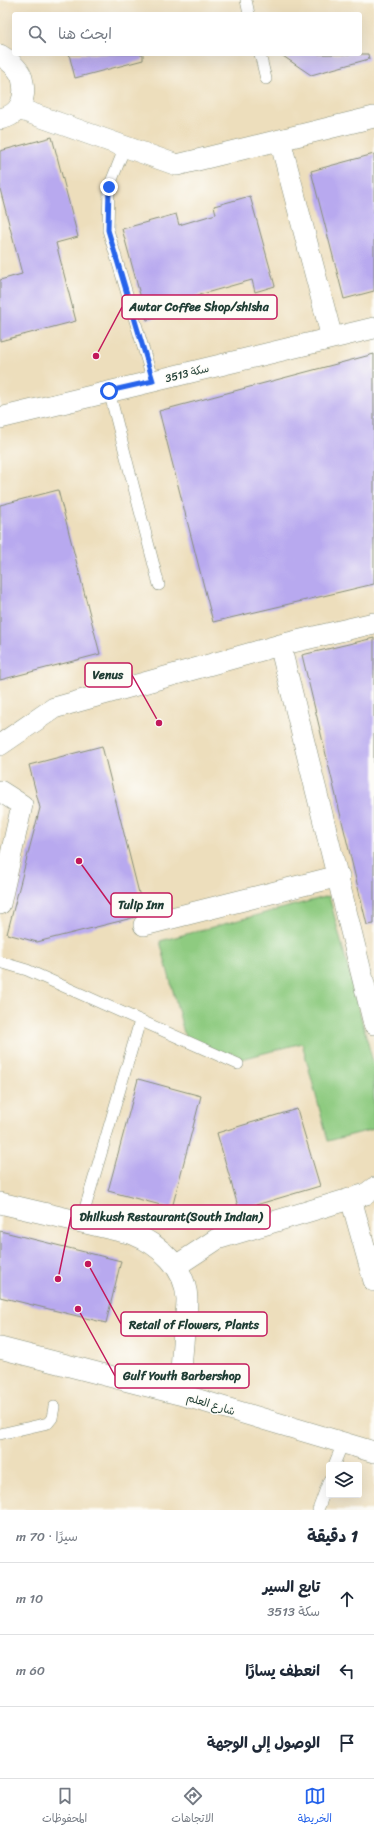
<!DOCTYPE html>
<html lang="ar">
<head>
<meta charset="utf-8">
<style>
  body { margin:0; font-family:Sriracha,"Playpen Sans Arabic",sans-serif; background:#f6f6f7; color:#1f2937; direction:rtl }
  .controls { position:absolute; right:12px; bottom:12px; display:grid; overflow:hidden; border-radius:4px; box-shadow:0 4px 16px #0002 }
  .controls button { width:36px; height:36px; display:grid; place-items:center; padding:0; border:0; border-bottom:1px solid #e0e1e3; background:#fff; color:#1f2937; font:20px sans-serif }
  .stop { position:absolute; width:12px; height:12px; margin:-9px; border:3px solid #2563eb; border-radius:50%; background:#fff }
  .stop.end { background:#2563eb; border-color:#fff; box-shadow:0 1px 4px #0008 }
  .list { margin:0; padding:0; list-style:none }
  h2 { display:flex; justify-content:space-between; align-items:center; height:52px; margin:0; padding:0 16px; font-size:17px }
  h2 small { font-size:13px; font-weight:400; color:#747a83 }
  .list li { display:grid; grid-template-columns:26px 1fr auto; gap:12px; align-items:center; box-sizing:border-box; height:72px; padding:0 16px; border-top:1px solid #e0e1e3 }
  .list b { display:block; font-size:15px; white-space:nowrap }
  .list p { margin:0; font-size:13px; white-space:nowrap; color:#747a83 }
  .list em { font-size:13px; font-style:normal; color:#747a83 }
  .icon { flex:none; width:22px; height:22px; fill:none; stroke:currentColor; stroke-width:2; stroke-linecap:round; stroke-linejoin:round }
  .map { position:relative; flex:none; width:374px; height:1510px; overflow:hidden; direction:ltr }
  .search { position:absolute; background:#fff; box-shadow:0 4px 16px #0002; left:12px; right:12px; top:12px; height:44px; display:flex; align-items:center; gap:10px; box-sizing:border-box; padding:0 14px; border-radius:4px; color:#747a83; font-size:15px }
  .sheet { height:268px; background:#fff }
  nav { display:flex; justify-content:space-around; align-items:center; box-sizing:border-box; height:56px; border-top:1px solid #e0e1e3; background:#fff; font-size:11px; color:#747a83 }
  nav a { display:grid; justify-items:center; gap:2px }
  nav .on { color:#2563eb }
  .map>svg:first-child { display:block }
  .green { fill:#8ecb80; stroke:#56845a }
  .building { fill:#b8a9ef }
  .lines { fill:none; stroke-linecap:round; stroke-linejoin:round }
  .lane-casing { stroke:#868e78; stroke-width:12 }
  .street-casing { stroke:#868e78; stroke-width:22 }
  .lane { stroke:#fff; stroke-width:11 }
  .street { stroke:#fff; stroke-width:21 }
  .route { stroke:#2563eb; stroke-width:5 }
  .labels { text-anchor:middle; stroke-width:3; stroke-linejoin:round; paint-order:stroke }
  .street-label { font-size:11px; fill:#1f3d34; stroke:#fdfcf7 }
  .leader { fill:none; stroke:#c2185b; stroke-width:1.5 }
  .callout-dot { fill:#c2185b; stroke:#fdfcf7; stroke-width:1.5 }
  .callout { fill:#fdfcf7; stroke:#c2185b; stroke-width:1.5 }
  .callout-label { font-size:12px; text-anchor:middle; font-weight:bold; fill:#1f3d34 }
</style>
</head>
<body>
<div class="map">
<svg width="374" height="1510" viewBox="0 0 374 1510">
  <rect width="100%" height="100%" fill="#fdfcf7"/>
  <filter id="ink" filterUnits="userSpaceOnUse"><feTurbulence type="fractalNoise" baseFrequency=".025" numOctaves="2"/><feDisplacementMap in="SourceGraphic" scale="8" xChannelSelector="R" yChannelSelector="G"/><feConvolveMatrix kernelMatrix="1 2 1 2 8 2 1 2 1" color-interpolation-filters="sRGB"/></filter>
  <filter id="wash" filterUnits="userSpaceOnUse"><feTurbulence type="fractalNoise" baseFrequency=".012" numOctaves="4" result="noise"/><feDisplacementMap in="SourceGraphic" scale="16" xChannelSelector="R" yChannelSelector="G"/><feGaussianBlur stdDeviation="0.9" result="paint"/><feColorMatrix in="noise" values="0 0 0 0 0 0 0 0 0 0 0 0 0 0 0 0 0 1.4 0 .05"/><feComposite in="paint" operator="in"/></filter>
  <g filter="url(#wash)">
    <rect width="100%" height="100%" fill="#eddebc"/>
    <path class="green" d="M329 896 374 1066V1129L328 1141 302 1043 238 1060 185 1037 160 941Z"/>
    <g id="blocks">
      <path class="building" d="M69 54H143V60L75 78Z
        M280 54H368L369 59 311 75Z
        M52 137 78 237 56 243 76 321 0 341V280L22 274 0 189V151Z
        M374 154V291L344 299 311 171Z
        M250 196 275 286 255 292 252 280 181 300 184 310 147 320 122 229 176 214 179 225 216 214 214 206Z
        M374 354V584L213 622 159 411Z
        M58 490 100 654 0 680V505Z
        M374 638V924L367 925 302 655Z
        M102 746 144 913 136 917 37 942 7 934 40 808 29 765Z
        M138 1079 201 1096 172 1208 108 1191Z
        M297 1109 320 1186 239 1210 217 1133Z
        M0 1231 121 1261 106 1323 0 1297Z"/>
    </g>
  </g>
  <g filter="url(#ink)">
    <use href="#blocks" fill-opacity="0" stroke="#868e78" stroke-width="1"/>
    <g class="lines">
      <defs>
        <path id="lane" d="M246 0 249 14
          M260 54 266 79
          M125 147 109 187 108 230 153 381
          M109 391 159 585
          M0 962 27 970 238 1064
          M81 1222 140 1021
          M0 1434 48 1423 52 1418 54 1407
          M334 1465 343 1443
          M318 1510 329 1480"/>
        <path id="street" d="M0 55C8 60 19 68 22 78 27 97 21 115 0 119
          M19 109 177 165 374 117
          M280 140 332 338
          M0 418 374 328
          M280 645 374 1024
          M0 745 54 708 280 645 374 623
          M0 791 22 805 0 904
          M144 925 339 876
          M351 1199 374 1281
          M0 1203 133 1234C160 1245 186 1268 187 1299 187 1310 185 1322 184 1333 182 1353 181 1374 179 1394
          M176 1266 217 1239 366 1194 374 1188
          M0 1348 179 1394 374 1452"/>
      </defs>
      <use href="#lane" class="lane-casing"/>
      <use href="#street" class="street-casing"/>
      <use href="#lane" class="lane"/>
      <use href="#street" class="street"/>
    </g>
  </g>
  <g class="lines" filter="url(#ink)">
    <path class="route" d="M109 187 108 230 153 381 109 391"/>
  </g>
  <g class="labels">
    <g class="street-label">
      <text transform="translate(187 373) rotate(-14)" y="4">سكة 3513</text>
      <text transform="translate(211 1404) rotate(17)" y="4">شارع العلم</text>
    </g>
  </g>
  <path class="leader" d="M96 356L122 307M159 723L132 675M79 861L111 905M58 1279L71 1217M88 1264L121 1324M78 1309L115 1376"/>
  <g class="callout-dot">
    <circle cx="96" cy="356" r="4"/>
    <circle cx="159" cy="723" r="4"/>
    <circle cx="79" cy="861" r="4"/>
    <circle cx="58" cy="1279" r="4"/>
    <circle cx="88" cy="1264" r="4"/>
    <circle cx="78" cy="1309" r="4"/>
  </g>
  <g class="callout">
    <rect x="122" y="295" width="155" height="24" rx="4"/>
    <rect x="85" y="663" width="47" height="24" rx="4"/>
    <rect x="111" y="893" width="61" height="24" rx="4"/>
    <rect x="71" y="1205" width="199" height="24" rx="4"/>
    <rect x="121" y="1312" width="146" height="24" rx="4"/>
    <rect x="115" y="1364" width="134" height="24" rx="4"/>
  </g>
  <g class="callout-label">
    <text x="199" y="311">Awtar Coffee Shop/shisha</text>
    <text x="108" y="679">Venus</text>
    <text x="141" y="909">Tulip Inn</text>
    <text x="171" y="1221">Dhilkush Restaurant(South Indian)</text>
    <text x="194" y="1329">Retail of Flowers, Plants</text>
    <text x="182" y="1380">Gulf Youth Barbershop</text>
  </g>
</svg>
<div class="controls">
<button><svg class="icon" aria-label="layers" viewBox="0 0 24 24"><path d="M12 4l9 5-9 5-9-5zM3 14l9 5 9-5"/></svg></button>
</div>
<div class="stop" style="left:109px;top:391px"></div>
<div class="stop end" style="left:109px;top:187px"></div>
<div class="search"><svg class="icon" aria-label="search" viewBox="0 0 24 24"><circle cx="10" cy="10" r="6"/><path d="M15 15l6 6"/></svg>ابحث هنا</div>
</div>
<section class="sheet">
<h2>1 دقيقة<small>سيرًا · 70 m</small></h2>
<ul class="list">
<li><svg class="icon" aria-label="ahead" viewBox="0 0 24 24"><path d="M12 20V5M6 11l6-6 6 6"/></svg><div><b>تابع السير</b><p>سكة 3513</p></div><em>10 m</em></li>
<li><svg class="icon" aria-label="left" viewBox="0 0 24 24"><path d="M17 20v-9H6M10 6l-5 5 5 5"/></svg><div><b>انعطف يسارًا</b></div><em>60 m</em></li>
<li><svg class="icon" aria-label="arrive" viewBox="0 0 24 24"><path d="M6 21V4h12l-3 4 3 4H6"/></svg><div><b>الوصول إلى الوجهة</b></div></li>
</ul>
</section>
<nav>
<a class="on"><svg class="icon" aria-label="map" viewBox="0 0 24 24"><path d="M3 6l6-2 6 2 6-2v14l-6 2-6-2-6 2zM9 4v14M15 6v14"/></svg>الخريطة</a>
<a><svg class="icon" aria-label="directions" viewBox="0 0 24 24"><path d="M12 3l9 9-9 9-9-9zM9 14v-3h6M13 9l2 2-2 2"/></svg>الاتجاهات</a>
<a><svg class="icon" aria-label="saved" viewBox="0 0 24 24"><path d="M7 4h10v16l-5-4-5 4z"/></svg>المحفوظات</a>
</nav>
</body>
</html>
